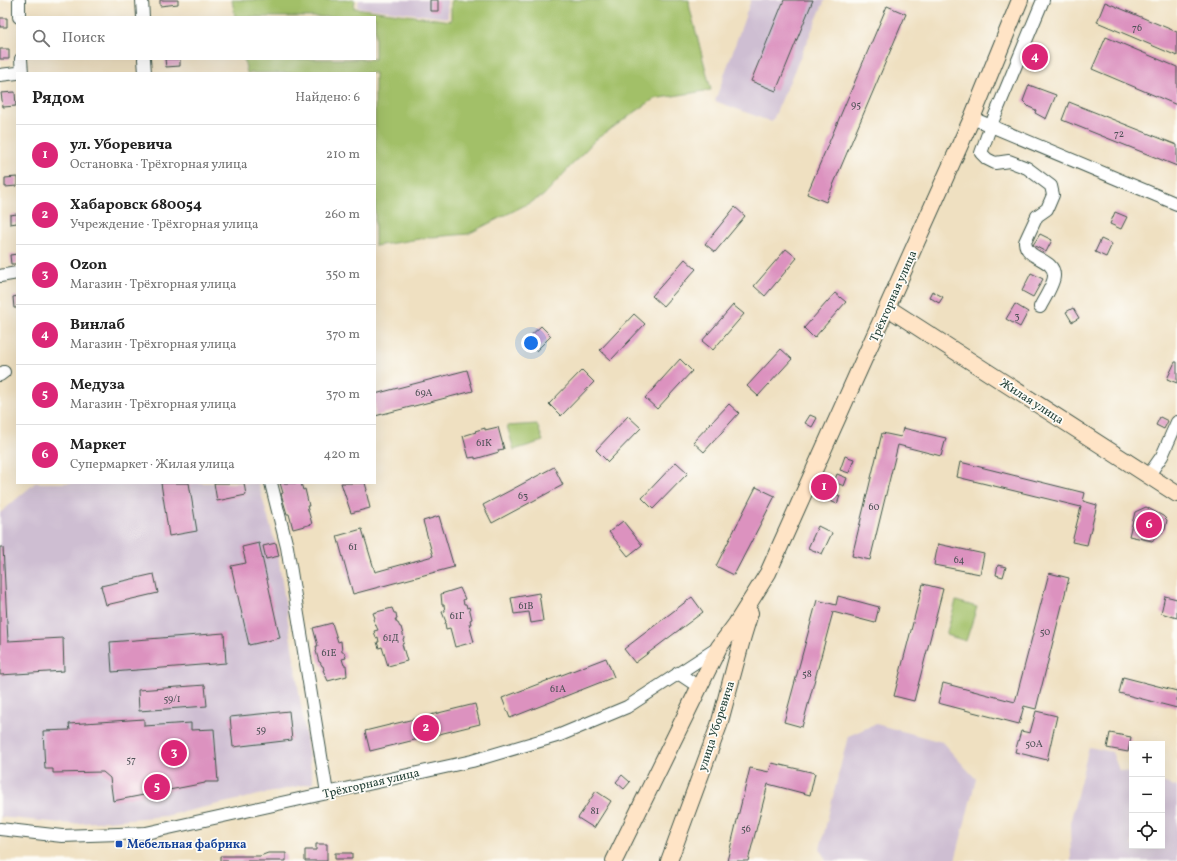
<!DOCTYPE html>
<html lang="ru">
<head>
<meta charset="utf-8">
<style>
  body { margin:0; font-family:Vollkorn,serif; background:#f2f2f2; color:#222 }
  .controls { position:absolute; right:12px; bottom:12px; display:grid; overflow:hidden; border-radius:0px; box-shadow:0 4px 16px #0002 }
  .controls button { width:36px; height:36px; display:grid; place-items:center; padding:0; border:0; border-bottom:1px solid #e0e0e0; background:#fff; color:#222; font:20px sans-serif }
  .you { position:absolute; left:531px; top:343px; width:14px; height:14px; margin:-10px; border:3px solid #fff; border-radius:50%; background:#1a73e8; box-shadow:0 0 0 6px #1a73e833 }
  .badge { display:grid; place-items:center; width:26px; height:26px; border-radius:50%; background:#db2777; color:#fff; font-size:13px; font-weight:700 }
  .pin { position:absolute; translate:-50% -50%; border:2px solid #fff; box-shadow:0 1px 4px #0006 }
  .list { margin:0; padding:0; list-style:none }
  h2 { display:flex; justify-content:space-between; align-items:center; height:52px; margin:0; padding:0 16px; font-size:17px }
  h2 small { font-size:13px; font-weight:400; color:#767676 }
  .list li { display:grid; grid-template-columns:26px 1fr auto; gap:12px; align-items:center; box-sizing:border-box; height:60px; padding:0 16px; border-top:1px solid #e0e0e0 }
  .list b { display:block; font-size:15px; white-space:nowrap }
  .list p { margin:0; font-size:13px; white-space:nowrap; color:#767676 }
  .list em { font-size:13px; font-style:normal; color:#767676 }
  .icon { flex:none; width:22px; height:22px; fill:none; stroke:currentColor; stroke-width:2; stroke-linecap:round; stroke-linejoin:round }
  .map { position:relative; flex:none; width:1177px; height:861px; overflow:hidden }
  .search { position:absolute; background:#fff; box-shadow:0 4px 16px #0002; left:16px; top:16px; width:360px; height:44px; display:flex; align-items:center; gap:10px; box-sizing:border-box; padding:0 14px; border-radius:0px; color:#767676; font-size:15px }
  .panel { position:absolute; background:#fff; box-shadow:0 4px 16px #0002; left:16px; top:72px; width:360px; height:412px; border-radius:0px }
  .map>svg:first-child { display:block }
  .industrial { fill:#cebed2 }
  .green { fill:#a2c067; stroke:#607e4e }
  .building { fill:#dc92bf }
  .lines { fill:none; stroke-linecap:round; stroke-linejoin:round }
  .street-casing { stroke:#3e5549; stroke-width:14 }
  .secondary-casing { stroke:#3e5549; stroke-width:18 }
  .street { stroke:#fff; stroke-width:12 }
  .secondary { stroke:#ffe4c6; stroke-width:16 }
  .transit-dot { fill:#1a4fb4; stroke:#fdfcf7; stroke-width:1.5 }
  .labels { text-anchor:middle; stroke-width:3.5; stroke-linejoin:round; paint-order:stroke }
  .number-label { font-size:10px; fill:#4e5257 }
  .street-label { font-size:12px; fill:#1f3d34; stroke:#fdfcf7 }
  .transit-label { font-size:12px; font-weight:bold; fill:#164399; stroke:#fdfcf7; text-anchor:start }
</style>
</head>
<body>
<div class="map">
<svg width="1177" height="861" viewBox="0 0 1177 861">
  <rect width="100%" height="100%" fill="#fdfcf7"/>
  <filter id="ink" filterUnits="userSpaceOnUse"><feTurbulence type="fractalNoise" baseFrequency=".025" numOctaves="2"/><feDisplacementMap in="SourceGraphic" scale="8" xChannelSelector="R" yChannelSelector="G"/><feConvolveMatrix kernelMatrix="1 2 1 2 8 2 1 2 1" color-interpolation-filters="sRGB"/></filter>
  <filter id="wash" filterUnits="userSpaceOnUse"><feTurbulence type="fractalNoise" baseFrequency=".012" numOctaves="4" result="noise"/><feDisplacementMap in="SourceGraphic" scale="16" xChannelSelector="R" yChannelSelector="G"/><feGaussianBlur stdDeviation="0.9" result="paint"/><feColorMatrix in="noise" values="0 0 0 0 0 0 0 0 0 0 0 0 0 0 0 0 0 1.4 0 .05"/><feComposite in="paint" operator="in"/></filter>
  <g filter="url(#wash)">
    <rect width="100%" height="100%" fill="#efe0c1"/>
    <path class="industrial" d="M359 0H447L448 18 357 7Z
      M751 0H825L772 122 715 101Z
      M35 483H258L277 549 313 783 165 816 72 824 0 817V513Z
      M876 724 942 742 976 779 955 861H826L820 849 848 736Z
      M1089 747 1112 752 1119 770 1132 773V846H1162V782L1177 787V861H1071L1070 823Z"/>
    <path class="green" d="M232 0H355L354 8 451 21V0H689L690 9 711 90 654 99 595 140 543 196 468 234 432 237 375 246V73H247L244 59H375V17H235Z
      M537 424 543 441 514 450 507 426Z
      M956 601 977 607 966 641 946 635Z"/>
    <g id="blocks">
      <path class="building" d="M160 0H178V4L160 6Z
        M430 0H438V11H430Z
        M784 0H813L776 91 751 81Z
        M1105 2 1177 32V56L1097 22Z
        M887 6 906 14 826 202 807 194Z
        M0 18H7V27H0Z
        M1106 37 1177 67V105L1092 69Z
        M0 49H9V59H0Z
        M1033 51 1041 53 1035 69 1028 66Z
        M165 59H180V66L166 67Z
        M1029 85 1056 95 1046 119 1035 113 1036 110 1029 107 1023 101Z
        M15 92 16 106 3 107 1 93Z
        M1069 102 1177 145V166L1062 120Z
        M17 177V186L5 187V178Z
        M735 207 745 216 715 252 705 244Z
        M1115 212 1127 217 1121 229 1110 224Z
        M17 214V223L10 224V215Z
        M1040 234 1052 240 1046 252 1033 245Z
        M1101 239 1112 244 1106 257 1095 252Z
        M786 249 797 258 765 296 754 286Z
        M17 254V264H11L10 255Z
        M685 259 696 269 663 306 652 296Z
        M1031 273 1043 279 1033 297 1022 291Z
        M932 291 943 297 939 303 929 297Z
        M835 293 846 302 814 338 804 328Z
        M17 296V308H14L13 297Z
        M1015 304 1028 312 1020 327 1006 319Z
        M733 305 744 314 713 350 702 341Z
        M1073 308 1079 318 1072 322 1066 312Z
        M634 314 645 324 611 360 600 350Z
        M541 326 551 336 536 351 526 340Z
        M781 349 792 359 758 396 747 386Z
        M680 359 692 371 657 409 645 398Z
        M1175 362H1177V383L1167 379Z
        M467 370 473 391 375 416V394Z
        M582 370 594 382 561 416 549 404Z
        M729 404 739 413 704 452 693 442Z
        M810 415 817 418 812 427 805 423Z
        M628 416 641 428 608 462 596 450Z
        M1160 417 1168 421 1164 429 1156 425Z
        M498 427 504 449 498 450 499 452 475 459V457L469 458 463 436 476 432 475 431 485 428V430Z
        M903 428 946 438 941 456 898 445 870 560 852 556 882 433 901 437Z
        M845 456 854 459 849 473 840 470Z
        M676 462 688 473 653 509 642 498Z
        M960 462 1085 493 1083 501 1097 505 1087 545 1072 542 1081 507 957 477Z
        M554 467 563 485 492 523 483 505Z
        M837 474 847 478 844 486 834 482Z
        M161 483H189L197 531 169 536Z
        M214 483H244L246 495 217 501Z
        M280 483H301L303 490 305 489 309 506H307L312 524 293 529 289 514H287L281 494 283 493Z
        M341 483H365L367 490 366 491 370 508 351 513Z
        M756 487 775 496 734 575 716 566Z
        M831 492 840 496 837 504 828 500Z
        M1146 507 1163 516 1167 520 1165 530 1152 541 1129 536 1135 512Z
        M439 516 454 567 353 594 337 536 362 529 375 572 433 556 423 521Z
        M623 521 642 545 628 556 609 532Z
        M818 526 832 533 822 554 808 548Z
        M259 543 280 638 249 645 231 566 246 563 242 547Z
        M276 543 279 556 266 559 263 546Z
        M938 544 984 554 980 574 934 565Z
        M0 547H3L8 641 63 638 64 671 0 675Z
        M998 565 1006 567 1003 577 996 575Z
        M1049 573 1069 578 1036 709 1024 706 1019 724 938 703 943 683 1015 702Z
        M154 574 158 593 106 605 101 586Z
        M923 584 943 589 914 701 894 696Z
        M460 588 465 599 463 600 464 604H466L467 608 469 607 472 619 470 620 471 624H469L474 642 455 647 450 628 446 629 445 623 446 622 442 612 445 611 444 605H442L441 594Z
        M539 593 543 621 531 623 529 612 514 614 511 598Z
        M838 596 879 607 875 623 833 612 802 727 784 722 817 600 836 605Z
        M1165 596 1177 599V618L1161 613Z
        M692 597 703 612 635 663 624 649Z
        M392 608 394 613H396L397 619H395L397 623H398L400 627H401L404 638 403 639 404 643 402 644 407 661 388 666 382 647 379 648 377 642H379L378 637 376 638 374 631 378 630 373 619 375 618 373 613Z
        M332 623 338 642 341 641 342 652H344L346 658 342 659 344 665H346L347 676 328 681 323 670H324L323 666H322L320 662H319L316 651 317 650 316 646H318L313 628Z
        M224 633 226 663 112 672 110 642Z
        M606 658 614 677 510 718 502 698Z
        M1123 677 1177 691V708L1119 693Z
        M205 685 207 706 139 711 138 690Z
        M475 704 480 724 370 751 365 731Z
        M289 711 292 740 233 747 230 717Z
        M1036 711 1057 716 1047 760 1015 752 1021 731 1030 733Z
        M144 719V726L191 723V730L214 729 218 782H205V783L113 801 110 778 103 772 53 773V769H45L43 731 70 730 69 724Z
        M1110 733 1131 737 1128 752 1107 748Z
        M772 763 815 773 810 795 768 784 748 861H727L750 768 769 772Z
        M622 775 630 782 624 789 616 782Z
        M596 791 611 801 594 828 578 818Z
        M316 844H327V861H305V850H316Z
        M268 853H286V861H220V856H260Z
        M335 853H352V859H335Z"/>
    </g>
  </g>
  <g filter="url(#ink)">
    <use href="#blocks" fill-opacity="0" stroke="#3e5549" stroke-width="1"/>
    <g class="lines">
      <defs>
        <path id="street" d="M19 0V17
          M142 0 143 17
          M21 59 22 73
          M144 59 145 73
          M0 75 17 73
          M972 118 1177 204
          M0 276 17 273
          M1040 307C1044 299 1054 284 1054 276 1055 258 1026 260 1025 242L1037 216 1047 209 1053 195 1051 186 1027 168 1009 161 995 163 987 159 981 153 991 125 1043 0
          M0 375 4 372
          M1148 476 1162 456 1177 422
          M271 483 287 547 327 793
          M678 673 699 687
          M0 829 62 836 146 833 472 761 560 735 627 707 719 647"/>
        <path id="secondary" d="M888 308 1177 494
          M614 861 719 647 736 624 768 573 972 118 1020 0
          M669 861 719 725 743 636 750 613"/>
      </defs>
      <use href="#street" class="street-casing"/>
      <use href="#secondary" class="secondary-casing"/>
      <use href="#street" class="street"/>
      <use href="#secondary" class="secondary"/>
    </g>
  </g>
  <rect class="transit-dot" x="115" y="840" width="8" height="8" rx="2"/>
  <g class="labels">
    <g class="number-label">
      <text x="1137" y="31">76</text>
      <text x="856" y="108">95</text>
      <text x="1119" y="137">72</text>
      <text x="1017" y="319">3</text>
      <text x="424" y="396">69А</text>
      <text x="484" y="446">61К</text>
      <text x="523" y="499">63</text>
      <text x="874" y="510">60</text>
      <text x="353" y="550">61</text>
      <text x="959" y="563">64</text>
      <text x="526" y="609">61В</text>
      <text x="457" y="619">61Г</text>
      <text x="1045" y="635">50</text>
      <text x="391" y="641">61Д</text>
      <text x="329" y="656">61Е</text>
      <text x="807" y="677">58</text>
      <text x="558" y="692">61А</text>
      <text x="172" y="702">59/1</text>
      <text x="261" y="733">59</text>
      <text x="1034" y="747">50А</text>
      <text x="131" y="763">57</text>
      <text x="595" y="814">81</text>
      <text x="746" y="832">56</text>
    </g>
    <g class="street-label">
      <text transform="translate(893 296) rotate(-66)" y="4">Трёхгорная улица</text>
      <text transform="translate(1032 401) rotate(33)" y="4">Жилая улица</text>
      <text transform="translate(716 726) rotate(-72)" y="4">улица Уборевича</text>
      <text transform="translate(371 783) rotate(-13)" y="4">Трёхгорная улица</text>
    </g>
    <g class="transit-label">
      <text x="127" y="848">Мебельная фабрика</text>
    </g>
  </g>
</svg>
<div class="controls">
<button>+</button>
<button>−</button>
<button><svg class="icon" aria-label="locate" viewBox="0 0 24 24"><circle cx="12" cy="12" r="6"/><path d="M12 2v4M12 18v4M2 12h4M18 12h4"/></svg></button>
</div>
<div class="you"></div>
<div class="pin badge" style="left:824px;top:487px">1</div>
<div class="pin badge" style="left:426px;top:728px">2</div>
<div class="pin badge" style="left:174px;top:753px">3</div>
<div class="pin badge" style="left:1035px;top:57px">4</div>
<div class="pin badge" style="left:157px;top:787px">5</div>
<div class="pin badge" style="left:1149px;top:525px">6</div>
<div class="search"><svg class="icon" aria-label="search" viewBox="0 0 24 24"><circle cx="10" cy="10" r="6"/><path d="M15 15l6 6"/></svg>Поиск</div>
<section class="panel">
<h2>Рядом<small>Найдено: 6</small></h2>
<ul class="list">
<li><span class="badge">1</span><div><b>ул. Уборевича</b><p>Остановка · Трёхгорная улица</p></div><em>210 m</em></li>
<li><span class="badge">2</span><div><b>Хабаровск 680054</b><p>Учреждение · Трёхгорная улица</p></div><em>260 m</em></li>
<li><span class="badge">3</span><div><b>Ozon</b><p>Магазин · Трёхгорная улица</p></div><em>350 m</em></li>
<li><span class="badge">4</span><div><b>Винлаб</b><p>Магазин · Трёхгорная улица</p></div><em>370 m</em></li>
<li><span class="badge">5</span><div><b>Медуза</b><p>Магазин · Трёхгорная улица</p></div><em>370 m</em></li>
<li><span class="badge">6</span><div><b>Маркет</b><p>Супермаркет · Жилая улица</p></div><em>420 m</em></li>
</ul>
</section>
</div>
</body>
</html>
